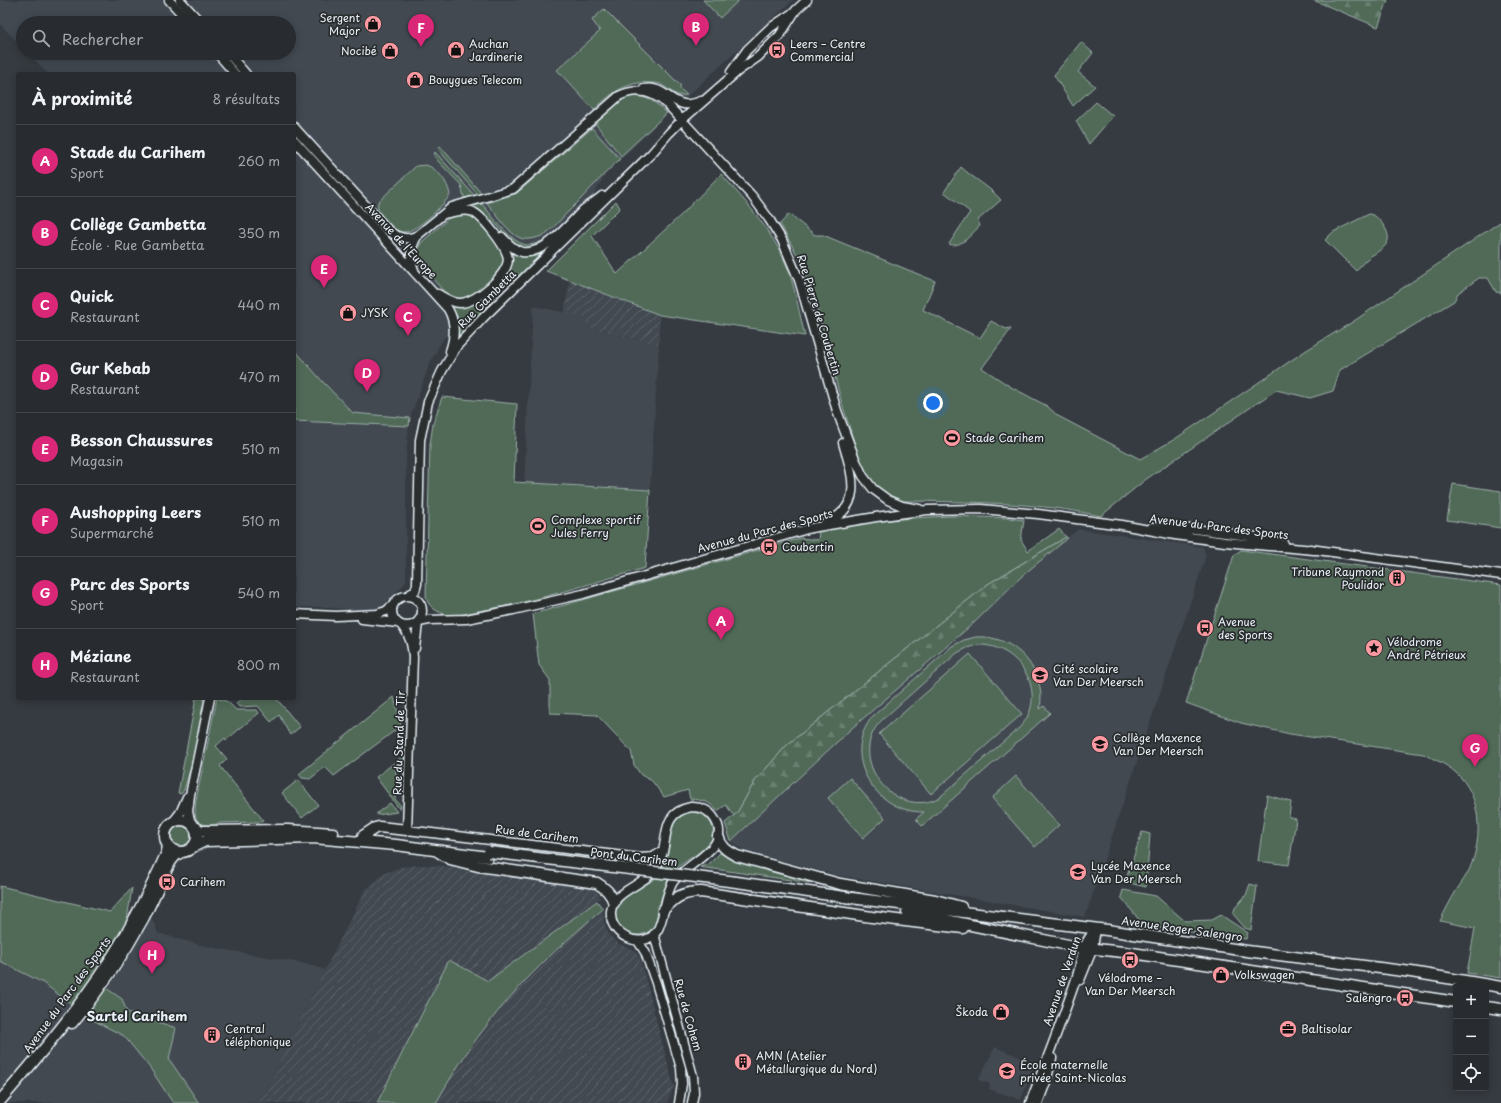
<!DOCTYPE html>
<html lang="fr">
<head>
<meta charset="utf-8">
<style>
  body { margin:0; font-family:"Playpen Sans",sans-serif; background:#34383d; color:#f1f3f6 }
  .controls { position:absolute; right:12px; bottom:12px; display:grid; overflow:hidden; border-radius:4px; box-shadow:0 2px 10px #0003 }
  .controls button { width:36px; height:36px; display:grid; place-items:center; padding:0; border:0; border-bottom:1px solid #44484d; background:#282c31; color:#f1f3f6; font:20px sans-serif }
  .you { position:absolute; left:933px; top:403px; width:14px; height:14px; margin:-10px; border:3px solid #fff; border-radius:50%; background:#1a73e8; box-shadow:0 0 0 6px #1a73e833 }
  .badge { display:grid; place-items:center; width:26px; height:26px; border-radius:50%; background:#db2777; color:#fff; font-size:13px; font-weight:700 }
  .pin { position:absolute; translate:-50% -33px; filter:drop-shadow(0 1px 2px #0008) }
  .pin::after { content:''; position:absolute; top:21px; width:14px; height:12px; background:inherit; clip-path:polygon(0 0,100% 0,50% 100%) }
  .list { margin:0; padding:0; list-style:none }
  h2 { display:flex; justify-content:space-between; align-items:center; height:52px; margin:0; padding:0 16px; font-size:17px }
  h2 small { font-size:13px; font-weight:400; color:#a5a7ab }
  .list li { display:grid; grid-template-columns:26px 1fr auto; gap:12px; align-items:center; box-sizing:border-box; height:72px; padding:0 16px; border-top:1px solid #44484d }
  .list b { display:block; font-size:15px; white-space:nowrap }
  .list p { margin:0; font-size:13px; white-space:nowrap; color:#a5a7ab }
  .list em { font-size:13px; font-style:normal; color:#a5a7ab }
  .icon { flex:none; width:22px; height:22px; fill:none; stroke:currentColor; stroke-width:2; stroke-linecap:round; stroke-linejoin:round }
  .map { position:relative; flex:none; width:1501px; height:1103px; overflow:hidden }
  .search { position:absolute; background:#282c31; box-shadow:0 2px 10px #0003; left:16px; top:16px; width:280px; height:44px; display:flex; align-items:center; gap:10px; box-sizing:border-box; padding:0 14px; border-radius:22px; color:#a5a7ab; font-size:15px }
  .panel { position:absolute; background:#282c31; box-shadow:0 2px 10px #0003; left:16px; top:72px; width:280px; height:628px; border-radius:4px }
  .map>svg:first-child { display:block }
  .built { fill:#424851 }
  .industrial { fill:url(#industrial-furrows) }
  .green { fill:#516b59; stroke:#9caea8; fill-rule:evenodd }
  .forest { fill:url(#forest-firs); stroke:#9caea8 }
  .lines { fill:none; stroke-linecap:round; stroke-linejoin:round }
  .tertiary-casing { stroke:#e8f1f8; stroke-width:11 }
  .primary-casing { stroke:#e8f1f8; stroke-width:13 }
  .tertiary { stroke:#2a2d2e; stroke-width:8 }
  .primary { stroke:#2a2d2e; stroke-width:10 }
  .primary-bridge-casing { stroke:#e8f1f8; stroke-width:13; stroke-linecap:butt }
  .primary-bridge { stroke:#2a2d2e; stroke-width:10 }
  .labels { text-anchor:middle; stroke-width:3.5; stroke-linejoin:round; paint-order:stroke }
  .poi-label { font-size:11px; fill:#e8f1f8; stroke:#2a2d2e; text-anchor:start }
  .street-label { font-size:11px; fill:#e8f1f8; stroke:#2a2d2e }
  .quarter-label { font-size:13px; font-weight:bold; fill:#e8f1f8; stroke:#2a2d2e }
</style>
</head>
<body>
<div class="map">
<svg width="1501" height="1103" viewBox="0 0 1501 1103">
  <defs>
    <pattern id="industrial-furrows" width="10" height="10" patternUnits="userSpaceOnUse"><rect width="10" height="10" fill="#424851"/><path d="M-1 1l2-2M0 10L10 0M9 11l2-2" fill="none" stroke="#5d636b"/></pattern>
    <pattern id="forest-firs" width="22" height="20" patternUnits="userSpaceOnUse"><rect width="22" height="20" fill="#516b59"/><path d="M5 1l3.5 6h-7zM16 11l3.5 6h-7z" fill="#6a8172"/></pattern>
  </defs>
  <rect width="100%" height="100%" fill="#363b41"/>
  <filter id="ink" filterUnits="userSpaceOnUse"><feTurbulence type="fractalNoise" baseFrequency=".025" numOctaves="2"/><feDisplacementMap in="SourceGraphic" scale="8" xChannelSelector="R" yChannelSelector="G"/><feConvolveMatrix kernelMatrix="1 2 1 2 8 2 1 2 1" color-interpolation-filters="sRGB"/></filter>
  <g filter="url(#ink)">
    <path class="built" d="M0 0H793L660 121 605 175 594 195 543 241 469 316 443 339 430 363 410 418 353 413 323 382 294 349V74H48L28 53H289V23H23V48L0 24Z
      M533 306 588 317 586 327 659 345 650 490 524 483Z
      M294 421 409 426 406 454V582L381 608 364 611 325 607H294Z
      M1078 529 1203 547 1206 556 1085 917 836 875 755 854 743 850 731 841 852 728 976 621 1023 575Z
      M150 914 158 933 200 945 312 965 325 970 258 1103H199L168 1059 176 1028 127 1012 122 999 106 988Z
      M0 961 43 983 89 1018 124 1036 150 1068 173 1103H0Z
      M995 1047 1035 1063 1021 1100 989 1089 990 1084 978 1080Z"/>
    <path class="industrial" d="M570 280 660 315 659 345 586 327 587 317 564 313Z
      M419 865 443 866 595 888 601 898 488 981 449 961 377 1103H258L365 890 385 873 400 867Z
      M603 909 604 923 609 935 619 944 634 950 640 958 674 1087 667 1103H436L453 1074 485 1028 518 988 575 932Z"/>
    <path class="green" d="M703 0H739L720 18Z
      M604 9 681 86 679 88 687 95C675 98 670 89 660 84 657 83 654 83 651 83 627 80 609 95 594 110L557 70 600 31 592 20Z
      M1081 42 1093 53 1078 72 1095 86 1073 106 1054 75Z
      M630 96C649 97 653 100 667 113L621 156 595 123 621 100Z
      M1096 102 1113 116 1089 144 1076 121Z
      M592 128 620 159C600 177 583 198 564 216 558 223 551 230 544 235 537 238 527 241 520 238 509 234 495 212 487 203L517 193Z
      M440 146 482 194 478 195 438 149Z
      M435 152 475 196 464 198 461 185 436 159 434 155Z
      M426 165C438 169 448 182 450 195 444 205 416 232 404 232 397 232 390 226 386 221 381 215 376 210 378 202L416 166Z
      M961 167C974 179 990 187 1001 200L978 220 980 226C972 233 961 249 949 244L970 212 944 192Z
      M721 174C748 204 776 235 790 274 796 294 800 316 805 336L660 315 546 271 616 201 620 208 592 236 617 274 681 215Z
      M482 204C492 215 513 246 529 245 537 244 544 240 550 237V239C513 260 515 242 491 219 486 214 479 212 473 208V206Z
      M460 214 473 217 498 242 504 257 502 267 497 274 478 292 466 300 456 299 447 295 419 263 416 254 421 243 449 218Z
      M789 214 815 235H823L935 281 923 310 980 338 991 321 1006 329 1009 328 1011 329 982 368 1011 387 1047 406 1058 416 1140 459 1175 439 1305 351 1354 321 1500 222 1501 223V293L1496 292 1488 278H1479L1458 293 1454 301 1340 370 1333 391 1310 398 1276 390 1145 480 1101 516C1036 502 970 502 904 501L890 496 878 488 867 474 860 461 841 400 819 315 800 260 780 224Z
      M1369 214C1376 215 1380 220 1384 226 1396 245 1380 249 1367 259 1363 263 1359 267 1356 271L1325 240 1333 232Z
      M544 250V251L515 279 508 282 500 290 491 302 459 335 457 333V316L452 307 453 305C485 315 500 273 512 251Z
      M294 349 323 382 353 413 410 418 409 426 294 421Z
      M442 397 517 404 514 482 650 490 645 568C591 583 535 602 479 611 470 612 458 616 449 615 437 613 426 606 426 594L430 444 433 424Z
      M1453 484 1501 491V528L1447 520Z
      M952 516 1008 518 1024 520 1021 540 1028 551 1059 529 1066 537 988 584 787 745 755 781 737 813 734 816 726 805 717 811C710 801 702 800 690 799L688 790 664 797 652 781 641 775 634 765 631 751 597 715 550 713V680L539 665 533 614 801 538 818 540 819 531C862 521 907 518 952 516Z
      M1241 550 1501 585V978L1467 973 1475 928 1440 921C1445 911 1450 901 1456 891 1460 884 1467 876 1470 868 1483 837 1482 795 1455 772 1446 764 1434 759 1423 754L1290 734 1241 723 1186 703 1234 555Z
      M976 637C1015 634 1047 671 1040 709L1044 706 1050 713 922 826 916 819 924 812C876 813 839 756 873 716L952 646 964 640ZM977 645C1020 643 1051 696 1019 728L940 797C895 822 844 757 882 720L957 653 967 648Z
      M970 654 1022 714 931 794 879 734Z
      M394 697 401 726 334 776 325 767 310 779 302 778 299 774Z
      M196 698H204L195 753 184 790 181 794 178 793Z
      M217 698 228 702 236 710H257L259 713 226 740 225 738 216 746 227 759 220 766 263 820 259 822 217 823 216 825C194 826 194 819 196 800Z
      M243 698H276L300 727 290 735 279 715 271 722 258 706 239 707 236 703Z
      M403 756V759L396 764 395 799 401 806 400 810 376 777Z
      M1016 776 1059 825 1035 847 992 798Z
      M850 778 885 818 863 838 828 798Z
      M298 780 318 805 302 818 282 793Z
      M1267 795 1291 802 1289 817 1296 819 1289 865 1258 861Z
      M390 803 397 812 377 815V813Z
      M691 812C699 813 706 815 711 823 724 848 685 857 675 870 663 884 659 907 655 925 643 944 613 934 616 911 619 892 649 888 659 874 674 852 661 819 691 812Z
      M171 836a10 10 0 1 1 20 0a10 10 0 1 1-20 0Z
      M1142 832 1150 834 1146 887 1125 882Z
      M720 853 742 863 832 885V886L700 867 709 864Z
      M1250 884 1257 886 1251 930 1245 928 1233 914 1235 908 1246 895Z
      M0 886 110 912 132 888 126 926 102 967 74 1006 43 983 0 961Z
      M1123 890 1156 896 1185 921 1212 920 1221 915 1248 933 1246 939 1144 926 1121 897Z
      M597 901 603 909C560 945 518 984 484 1029 466 1052 451 1077 436 1103H377L449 960 488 981Z
      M106 988 122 999 127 1012 176 1028 169 1059 199 1103H173L150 1068 124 1036 89 1018 85 1015Z"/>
    <path class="forest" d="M1313 0H1388L1378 27Z
      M1066 537 1068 538 1023 575 976 621 852 728 731 841 725 823 737 813 755 781 787 745 988 584Z"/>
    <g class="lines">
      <defs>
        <path id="tertiary" d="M169 0 190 23
          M180 0 201 23
          M217 53 235 74
          M228 53 246 74
          M731 72 747 50 770 28 791 14
          M644 89C667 84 673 114 701 101
          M294 127 389 231C398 238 408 241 418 235
          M294 140 448 309C456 323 455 337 450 351
          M502 237C508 243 513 250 522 252 544 256 570 223 584 209 590 205 596 201 602 196
          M415 273C409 260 410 247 418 235L452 207 513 189 619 96C637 87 654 92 668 105L752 196 769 219 782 240 799 280 837 411 855 459 863 476 873 489 888 500 902 506 919 509
          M438 294C445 298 452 303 460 303 476 303 508 275 508 259 507 247 482 215 471 211 463 209 452 212 444 214
          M825 523C865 507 852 474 843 443
          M1152 527 1194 529 1264 538 1284 544
          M1310 549 1501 575
          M392 611a15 15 0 1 1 30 0a15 15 0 1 1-30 0Z
          M407 596 415 591 417 584 420 440 428 402 442 371 457 346 483 318 651 154 669 133 682 120 738 71 758 57 780 35 796 10 807 0
          M294 614 336 616 377 614 386 611 393 605
          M362 619 398 623
          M419 622 429 620 466 619 513 610 583 594 811 528 876 517 927 510 981 509 1038 514 1122 525 1175 535 1225 542 1314 550
          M402 626C410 635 412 645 413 657L407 830 641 858 653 857 663 851
          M415 648 418 623
          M691 807C700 807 709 810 714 818 735 847 685 863 673 882 664 897 665 918 657 931 642 952 608 935 611 911 613 896 629 890 640 882 647 878 653 872 657 865 672 844 656 814 691 807Z
          M173 822 180 813 187 797
          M191 823 188 812 190 795 210 698
          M654 934 693 1076 694 1093 692 1103
          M638 941 645 952 656 983 681 1068 682 1084 679 1103
          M1080 980 1093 948 1096 929
          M1030 1103C1046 1062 1062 1021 1076 979 1083 960 1080 945 1096 929
          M1038 1103 1046 1082 1052 1058"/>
        <path id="primary" d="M165 836a16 16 0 1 1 32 0a16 16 0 1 1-32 0Z
          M195 827 201 831H207L288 830 333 833
          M363 836 375 828 379 827 407 830
          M718 836C721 847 727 851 737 856L840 884 935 900 961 907
          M193 847 205 841 313 838 396 845 488 857
          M437 851 450 859 478 866 597 883C605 888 611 893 614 903
          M859 899 1107 930 1247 951 1411 972 1501 987
          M663 910C676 897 682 892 701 892L872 917 963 928
          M907 912 1078 947 1132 953 1456 1002
          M1486 1007 1501 1009
          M72 1023C99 991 123 956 143 919 153 900 161 880 171 861L176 855 182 852
          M0 1101C45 1049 91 994 126 934 141 907 155 880 167 852L168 845"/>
      </defs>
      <use href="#tertiary" class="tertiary-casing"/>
      <use href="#primary" class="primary-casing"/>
      <use href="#tertiary" class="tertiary"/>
      <use href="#primary" class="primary"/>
      <defs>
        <path id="primary-bridge" d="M489 852 729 881 859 899"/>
      </defs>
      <use href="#primary-bridge" class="primary-bridge-casing"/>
      <use href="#primary-bridge" class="primary-bridge"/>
    </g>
  </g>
  <defs>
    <symbol id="shop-disc" viewBox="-11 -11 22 22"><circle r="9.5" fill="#ff9aa2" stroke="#2a2d2e"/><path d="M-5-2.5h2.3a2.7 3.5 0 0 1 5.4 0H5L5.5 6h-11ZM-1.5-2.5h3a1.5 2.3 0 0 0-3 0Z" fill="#111"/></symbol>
    <symbol id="bus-disc" viewBox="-11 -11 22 22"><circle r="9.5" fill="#ff9aa2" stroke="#2a2d2e"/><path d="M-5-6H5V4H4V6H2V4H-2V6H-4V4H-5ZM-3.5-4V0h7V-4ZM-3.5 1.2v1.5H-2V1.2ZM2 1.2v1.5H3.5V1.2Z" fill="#111"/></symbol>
    <symbol id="stadium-disc" viewBox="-11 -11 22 22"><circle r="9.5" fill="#ff9aa2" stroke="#2a2d2e"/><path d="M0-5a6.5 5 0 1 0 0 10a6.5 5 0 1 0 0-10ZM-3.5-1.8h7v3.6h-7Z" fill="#111"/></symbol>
    <symbol id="building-disc" viewBox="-11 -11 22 22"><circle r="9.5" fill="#ff9aa2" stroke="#2a2d2e"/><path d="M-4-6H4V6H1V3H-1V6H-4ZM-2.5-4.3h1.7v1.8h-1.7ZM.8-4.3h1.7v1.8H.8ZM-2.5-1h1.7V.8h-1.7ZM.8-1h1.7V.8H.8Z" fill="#111"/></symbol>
    <symbol id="sight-disc" viewBox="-11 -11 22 22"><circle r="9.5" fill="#ff9aa2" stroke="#2a2d2e"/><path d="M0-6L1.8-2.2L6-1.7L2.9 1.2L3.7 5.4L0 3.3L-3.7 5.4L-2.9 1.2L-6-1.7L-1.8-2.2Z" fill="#111"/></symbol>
    <symbol id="school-disc" viewBox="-11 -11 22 22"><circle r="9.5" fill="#ff9aa2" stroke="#2a2d2e"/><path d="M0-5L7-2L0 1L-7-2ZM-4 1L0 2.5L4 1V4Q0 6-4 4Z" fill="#111"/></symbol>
    <symbol id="office-disc" viewBox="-11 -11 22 22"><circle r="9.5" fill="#ff9aa2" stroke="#2a2d2e"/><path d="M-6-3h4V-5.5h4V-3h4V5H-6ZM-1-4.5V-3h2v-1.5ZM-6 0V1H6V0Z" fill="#111"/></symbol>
  </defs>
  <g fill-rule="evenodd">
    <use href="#shop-disc" x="363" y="14" width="20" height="20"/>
    <use href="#shop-disc" x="446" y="40" width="20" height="20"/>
    <use href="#bus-disc" x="767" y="40" width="20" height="20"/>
    <use href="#shop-disc" x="380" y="41" width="20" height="20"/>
    <use href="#shop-disc" x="405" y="70" width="20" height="20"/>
    <use href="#shop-disc" x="338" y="303" width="20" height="20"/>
    <use href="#stadium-disc" x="942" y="428" width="20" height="20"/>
    <use href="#stadium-disc" x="528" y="516" width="20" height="20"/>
    <use href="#bus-disc" x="759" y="537" width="20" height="20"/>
    <use href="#building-disc" x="1387" y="568" width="20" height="20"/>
    <use href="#bus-disc" x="1195" y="618" width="20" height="20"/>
    <use href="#sight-disc" x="1364" y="638" width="20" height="20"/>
    <use href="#school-disc" x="1030" y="665" width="20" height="20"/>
    <use href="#school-disc" x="1090" y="734" width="20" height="20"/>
    <use href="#school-disc" x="1068" y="862" width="20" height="20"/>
    <use href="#bus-disc" x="157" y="872" width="20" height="20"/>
    <use href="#bus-disc" x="1120" y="950" width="20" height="20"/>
    <use href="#shop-disc" x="1211" y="965" width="20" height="20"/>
    <use href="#bus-disc" x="1395" y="988" width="20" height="20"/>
    <use href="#shop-disc" x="991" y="1002" width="20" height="20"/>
    <use href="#office-disc" x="1278" y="1019" width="20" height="20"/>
    <use href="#building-disc" x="202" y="1025" width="20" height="20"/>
    <use href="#building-disc" x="733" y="1052" width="20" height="20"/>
    <use href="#school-disc" x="997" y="1061" width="20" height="20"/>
  </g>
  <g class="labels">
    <g class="poi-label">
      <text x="360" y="22" text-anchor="end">Sergent<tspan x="360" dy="13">Major</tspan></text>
      <text x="469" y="48">Auchan<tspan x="469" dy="13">Jardinerie</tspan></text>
      <text x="790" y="48">Leers – Centre<tspan x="790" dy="13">Commercial</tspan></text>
      <text x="377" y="55" text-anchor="end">Nocibé</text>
      <text x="428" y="84">Bouygues Telecom</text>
      <text x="361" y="317">JYSK</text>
      <text x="965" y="442">Stade Carihem</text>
      <text x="551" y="524">Complexe sportif<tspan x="551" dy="13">Jules Ferry</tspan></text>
      <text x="782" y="551">Coubertin</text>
      <text x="1384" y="576" text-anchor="end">Tribune Raymond<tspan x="1384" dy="13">Poulidor</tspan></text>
      <text x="1218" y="626">Avenue<tspan x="1218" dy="13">des Sports</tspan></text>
      <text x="1387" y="646">Vélodrome<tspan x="1387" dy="13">André Pétrieux</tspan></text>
      <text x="1053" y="673">Cité scolaire<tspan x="1053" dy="13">Van Der Meersch</tspan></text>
      <text x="1113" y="742">Collège Maxence<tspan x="1113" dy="13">Van Der Meersch</tspan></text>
      <text x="1091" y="870">Lycée Maxence<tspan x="1091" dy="13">Van Der Meersch</tspan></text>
      <text x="180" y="886">Carihem</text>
      <text x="1234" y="979">Volkswagen</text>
      <text x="1130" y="982" text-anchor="middle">Vélodrome –<tspan x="1130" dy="13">Van Der Meersch</tspan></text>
      <text x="1392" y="1002" text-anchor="end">Salengro</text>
      <text x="988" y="1016" text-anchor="end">Škoda</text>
      <text x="225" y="1033">Central<tspan x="225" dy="13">téléphonique</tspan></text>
      <text x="1301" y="1033">Baltisolar</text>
      <text x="756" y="1060">AMN (Atelier<tspan x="756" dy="13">Métallurgique du Nord)</tspan></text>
      <text x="1020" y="1069">École maternelle<tspan x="1020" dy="13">privée Saint-Nicolas</tspan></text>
    </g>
    <g class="street-label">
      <text transform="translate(401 241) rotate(47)" y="4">Avenue de l'Europe</text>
      <text transform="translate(487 299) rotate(-45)" y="4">Rue Gambetta</text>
      <text transform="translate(819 315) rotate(73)" y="4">Rue Pierre de Coubertin</text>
      <text transform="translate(1219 527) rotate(7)" y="4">Avenue du Parc des Sports</text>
      <text transform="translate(765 531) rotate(-15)" y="4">Avenue du Parc des Sports</text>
      <text transform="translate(399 743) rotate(-88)" y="4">Rue du Stand de Tir</text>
      <text transform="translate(537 834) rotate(7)" y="4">Rue de Carihem</text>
      <text transform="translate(634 857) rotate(7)" y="4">Pont du Carihem</text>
      <text transform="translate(1182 929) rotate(8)" y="4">Avenue Roger Salengro</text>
      <text transform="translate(1062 981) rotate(-71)" y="4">Avenue de Verdun</text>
      <text transform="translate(67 995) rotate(-54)" y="4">Avenue du Parc des Sports</text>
      <text transform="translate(688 1015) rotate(74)" y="4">Rue de Cohem</text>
    </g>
    <g class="quarter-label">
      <text x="137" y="1021">Sartel Carihem</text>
    </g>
  </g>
</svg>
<div class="controls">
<button>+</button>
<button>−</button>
<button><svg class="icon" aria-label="locate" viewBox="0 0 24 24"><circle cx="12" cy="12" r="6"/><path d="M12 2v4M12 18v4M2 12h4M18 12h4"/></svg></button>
</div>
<div class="you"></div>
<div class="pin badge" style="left:721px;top:640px">A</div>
<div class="pin badge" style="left:696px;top:46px">B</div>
<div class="pin badge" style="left:408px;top:336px">C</div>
<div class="pin badge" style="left:367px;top:392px">D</div>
<div class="pin badge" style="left:324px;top:288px">E</div>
<div class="pin badge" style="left:421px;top:47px">F</div>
<div class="pin badge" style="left:1475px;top:767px">G</div>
<div class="pin badge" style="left:152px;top:974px">H</div>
<div class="search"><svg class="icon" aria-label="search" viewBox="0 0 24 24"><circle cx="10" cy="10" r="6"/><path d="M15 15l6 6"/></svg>Rechercher</div>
<section class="panel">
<h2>À proximité<small>8 résultats</small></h2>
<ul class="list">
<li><span class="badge">A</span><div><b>Stade du Carihem</b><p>Sport</p></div><em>260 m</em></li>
<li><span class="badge">B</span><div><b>Collège Gambetta</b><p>École · Rue Gambetta</p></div><em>350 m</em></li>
<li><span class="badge">C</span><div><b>Quick</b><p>Restaurant</p></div><em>440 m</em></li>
<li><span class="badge">D</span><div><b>Gur Kebab</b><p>Restaurant</p></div><em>470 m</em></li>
<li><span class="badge">E</span><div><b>Besson Chaussures</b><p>Magasin</p></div><em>510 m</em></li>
<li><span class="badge">F</span><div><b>Aushopping Leers</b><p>Supermarché</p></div><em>510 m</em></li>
<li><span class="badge">G</span><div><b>Parc des Sports</b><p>Sport</p></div><em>540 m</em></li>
<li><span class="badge">H</span><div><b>Méziane</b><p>Restaurant</p></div><em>800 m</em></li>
</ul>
</section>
</div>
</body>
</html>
